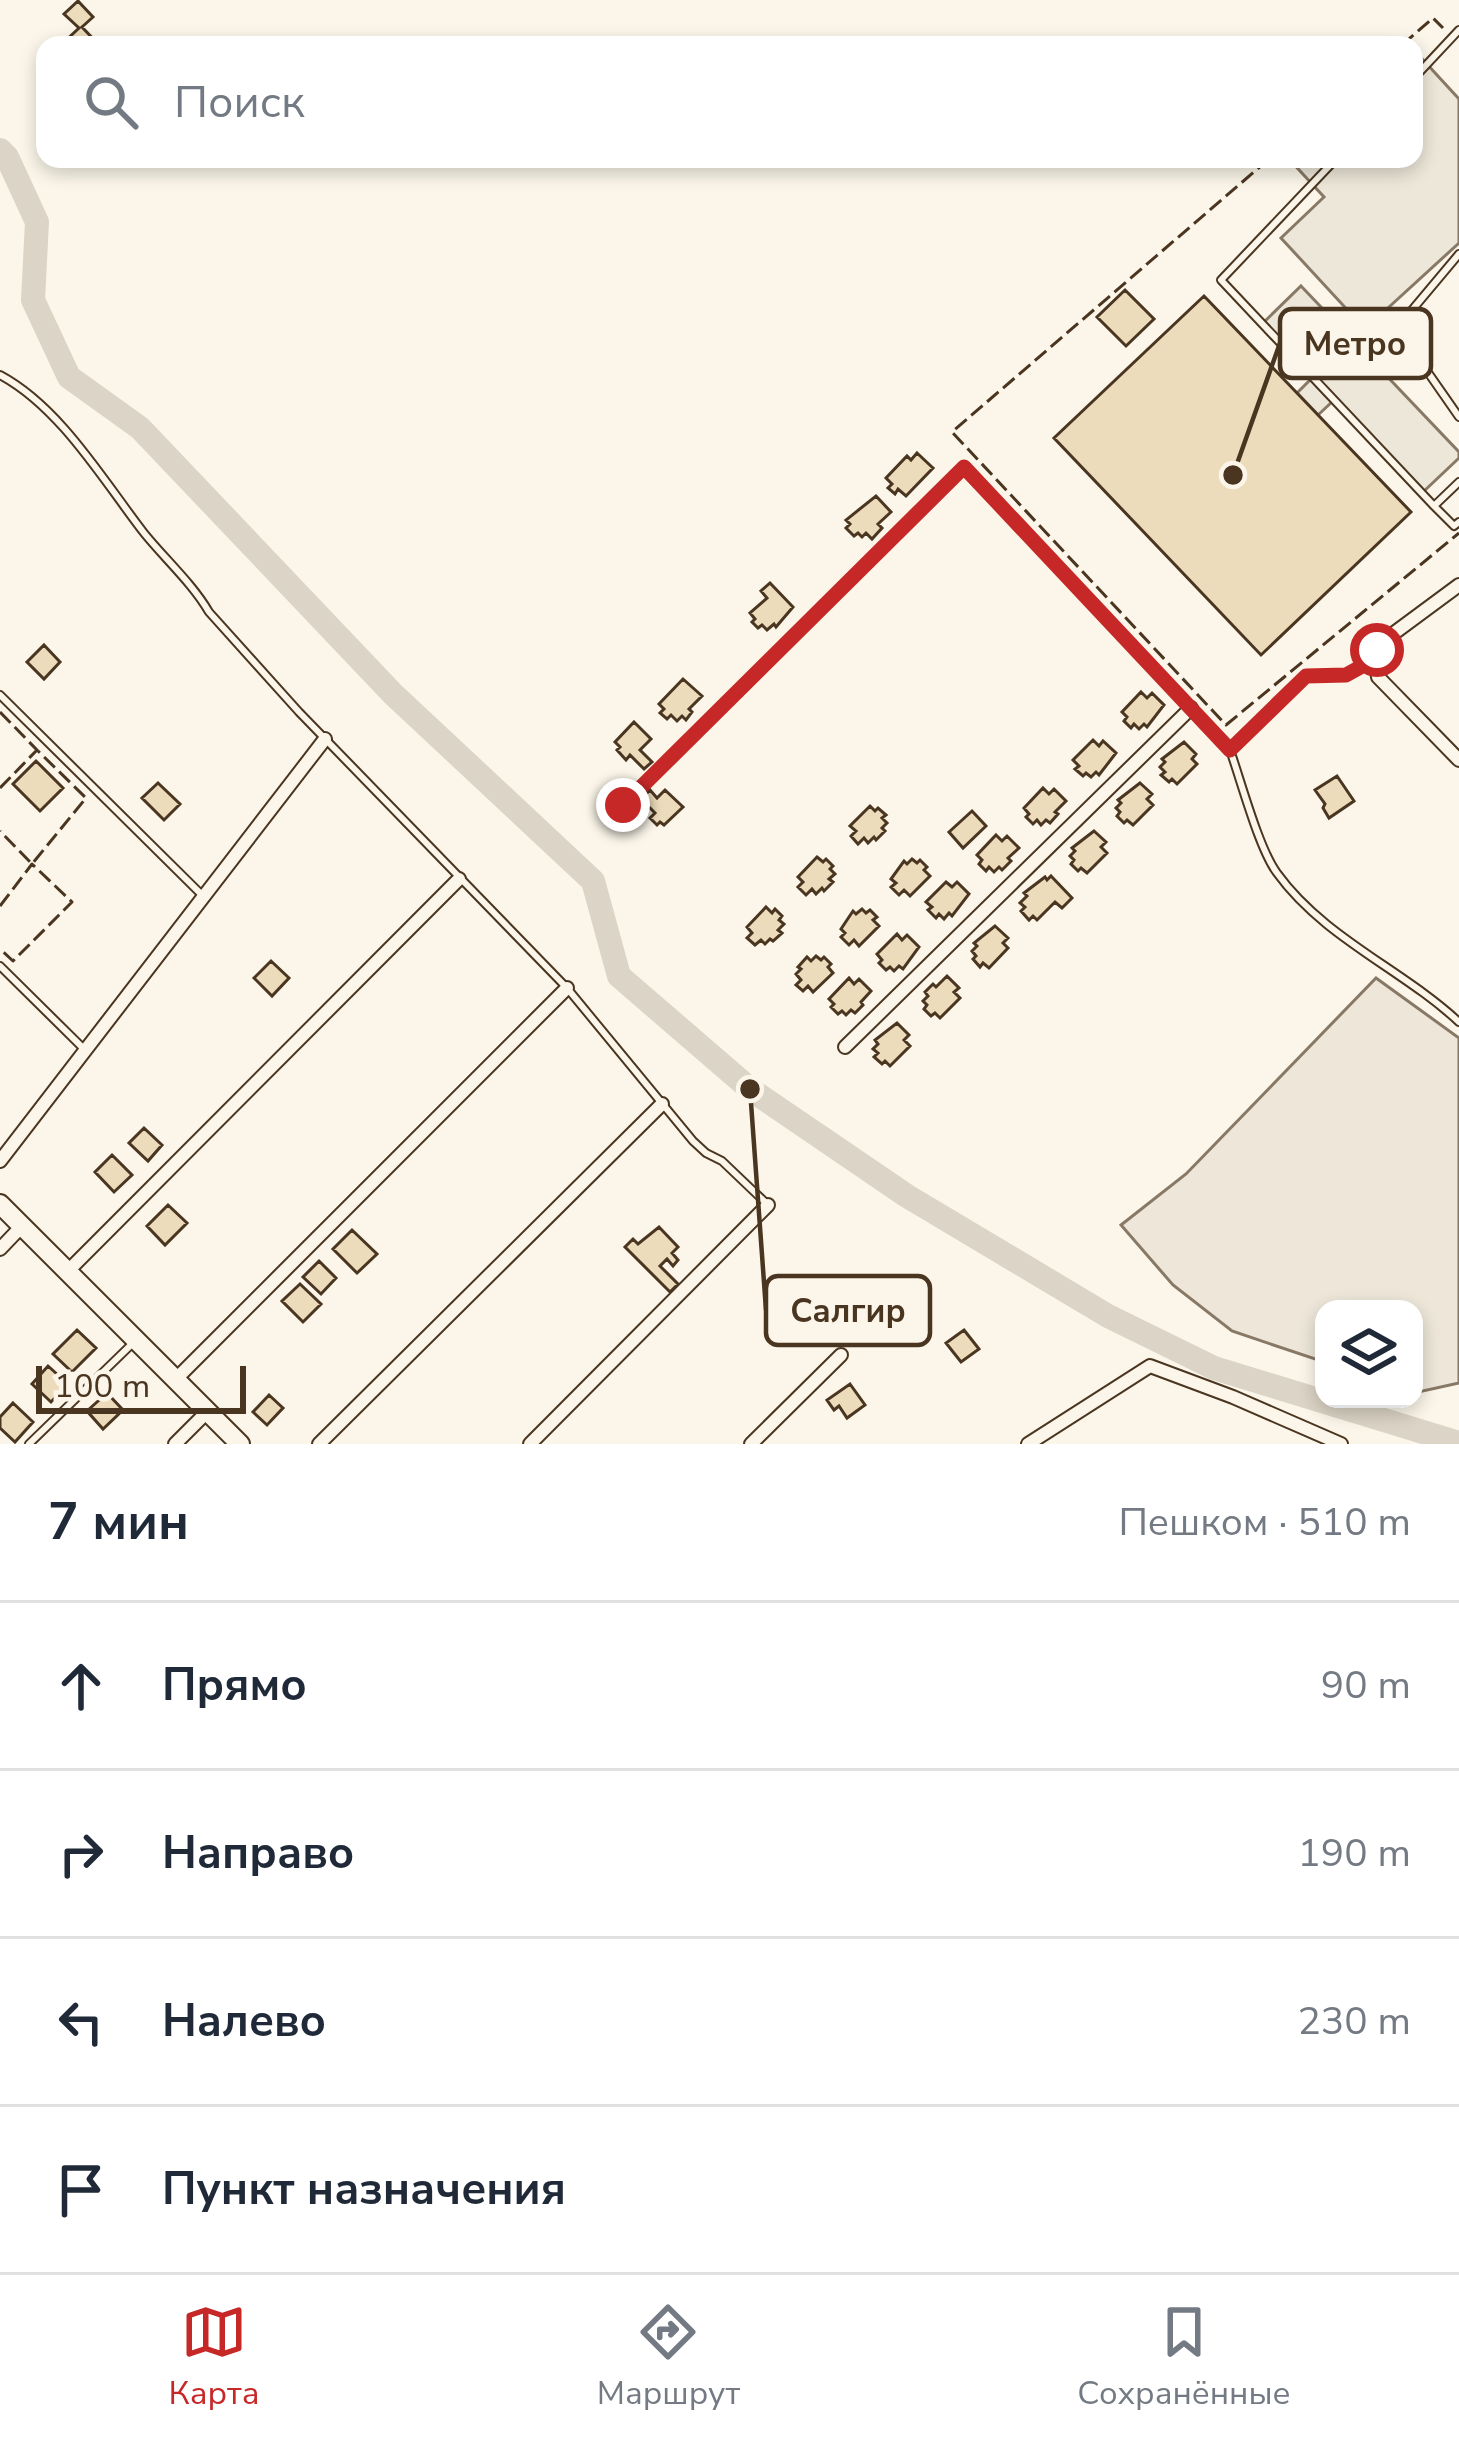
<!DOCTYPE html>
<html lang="ru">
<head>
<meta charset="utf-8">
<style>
  body { margin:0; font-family:"Nunito Sans",sans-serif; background:#f2f2f3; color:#1f2937 }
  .controls { position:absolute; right:36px; bottom:36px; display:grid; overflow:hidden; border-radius:24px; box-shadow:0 6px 18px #0003 }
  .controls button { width:108px; height:108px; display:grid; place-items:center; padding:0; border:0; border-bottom:3px solid #e0e1e3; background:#fff; color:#1f2937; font:60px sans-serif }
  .scale { position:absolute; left:36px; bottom:30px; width:210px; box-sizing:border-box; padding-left:12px; border:6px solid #4a3520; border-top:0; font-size:33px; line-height:42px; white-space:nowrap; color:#4a3520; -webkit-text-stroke:9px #fbf6e9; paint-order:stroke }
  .stop { position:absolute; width:36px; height:36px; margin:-27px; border:9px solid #c62828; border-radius:50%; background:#fff }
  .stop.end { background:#c62828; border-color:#fff; box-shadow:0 3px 12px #0008 }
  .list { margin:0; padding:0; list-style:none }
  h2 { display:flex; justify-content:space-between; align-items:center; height:156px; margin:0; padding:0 48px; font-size:51px }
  h2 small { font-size:39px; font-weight:400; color:#747a83 }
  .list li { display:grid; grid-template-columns:78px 1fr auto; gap:36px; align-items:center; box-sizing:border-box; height:168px; padding:0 48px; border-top:3px solid #e0e1e3 }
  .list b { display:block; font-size:45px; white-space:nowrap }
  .list em { font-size:39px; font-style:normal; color:#747a83 }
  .icon { flex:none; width:66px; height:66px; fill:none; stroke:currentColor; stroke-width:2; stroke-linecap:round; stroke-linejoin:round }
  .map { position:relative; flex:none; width:1459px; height:1444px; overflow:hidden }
  .search { position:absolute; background:#fff; box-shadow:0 6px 18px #0003; left:36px; right:36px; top:36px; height:132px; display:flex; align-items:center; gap:30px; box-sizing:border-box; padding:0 42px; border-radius:24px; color:#747a83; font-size:45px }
  .sheet { height:828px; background:#fff }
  nav { display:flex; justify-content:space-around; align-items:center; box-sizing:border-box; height:168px; border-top:3px solid #e0e1e3; background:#fff; font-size:33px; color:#747a83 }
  nav a { display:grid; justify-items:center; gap:6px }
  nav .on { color:#c62828 }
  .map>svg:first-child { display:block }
  .green { fill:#ede6d9; stroke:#887966; stroke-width:3 }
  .parking { fill:#ede7d9; stroke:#887966; stroke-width:3 }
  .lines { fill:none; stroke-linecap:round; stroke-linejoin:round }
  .river { stroke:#dcd4c6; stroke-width:24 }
  .building { fill:#ecdcbc; stroke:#4a3520; stroke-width:3 }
  .lane-casing { stroke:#4a3520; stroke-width:10 }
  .street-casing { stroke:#4a3520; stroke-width:16 }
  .secondary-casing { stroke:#4a3520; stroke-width:22 }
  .lane { stroke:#fbf6e9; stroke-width:6 }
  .street { stroke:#fbf6e9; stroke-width:12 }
  .secondary { stroke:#fbf6e9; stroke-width:18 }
  .fence { stroke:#4a3520; stroke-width:3; stroke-dasharray:15 6; stroke-linecap:butt }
  .route { stroke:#c62828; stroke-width:15 }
  .leader { fill:none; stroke:#4a3520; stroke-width:4.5 }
  .callout-dot { fill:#4a3520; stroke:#fbf6e9; stroke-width:4.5 }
  .callout { fill:#fbf6e9; stroke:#4a3520; stroke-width:4.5 }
  .callout-label { font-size:33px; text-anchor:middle; font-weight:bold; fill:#4a3520 }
</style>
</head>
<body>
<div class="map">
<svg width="1459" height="1444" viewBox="0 0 1459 1444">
  <rect width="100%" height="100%" fill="#fbf6e9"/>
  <path class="green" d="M1376 978 1459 1038V1383L1414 1393V1309H1324V1362L1232 1331 1173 1285 1121 1225 1186 1174Z"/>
  <path class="parking" d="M1414 50 1459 99V243L1365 329 1281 238 1324 197 1289 159H1414Z
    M1301 286 1459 452V458L1422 493 1333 401 1318 415 1297 393 1313 377 1263 323Z"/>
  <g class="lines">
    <path class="river" d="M0 150 7 157 37 222 33 300 69 377 140 428 393 694 593 881 619 976 750 1089 907 1196 1108 1316 1214 1368 1459 1443"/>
  </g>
  <path class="building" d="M78 1 93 17 82 27 99 45H61L79 28 64 14Z
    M1125 290 1154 319 1126 346 1097 317Z
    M1204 296 1411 512 1261 655 1054 438Z
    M917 453 933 468 906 496 898 489 895 494 888 488 892 484 886 478 907 456 911 460Z
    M876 496 891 512 878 524 882 528 872 539 866 533 862 537 858 533 854 536 846 528 850 524 846 520Z
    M770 583 793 607 776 627 774 624 767 630 762 625 758 628 752 622 755 619 750 613 767 598 761 591Z
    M44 645 60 662 44 679 27 662Z
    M683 679 702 696 689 709 692 712 686 720 682 716 677 721 671 715 667 719 660 713 664 709 659 704Z
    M1141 692 1147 698 1152 693 1164 705 1147 727 1144 724 1139 729 1134 724 1131 728 1124 721 1127 717 1122 712Z
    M634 722 651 739 640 750 652 762 644 769 630 755 626 760 617 750 620 747 615 742Z
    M1093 740 1099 746 1103 741 1116 753 1099 775 1096 772 1091 777 1086 773 1083 776 1075 769 1079 766 1073 760Z
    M1184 742 1196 754 1192 759 1197 764 1177 784 1172 779 1169 782 1161 775 1165 772 1160 767 1165 762 1162 759Z
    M36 761 63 788 40 811 13 784Z
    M1337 776 1354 801 1329 818 1323 808 1325 804 1315 790Z
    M158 783 180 804 164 820 142 798Z
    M1140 783 1152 794 1147 799 1153 805 1133 825 1127 820 1124 823 1117 816 1120 812 1116 808 1121 803 1118 800Z
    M1043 788 1049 794 1054 789 1066 801 1055 812 1058 814 1050 823 1046 820 1041 825 1037 820 1033 824 1026 817 1029 814 1024 808Z
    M650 790 657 798 665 790 683 807 664 825 660 822 657 825 650 818 655 813 641 799Z
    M870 806 875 811 878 808 886 815 882 818 887 823 882 828 885 831 876 840 874 837 868 843 864 838 858 844 851 836 856 831 850 826Z
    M972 811 986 826 963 848 949 832Z
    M1094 831 1106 842 1101 847 1107 853 1087 873 1081 868 1078 871 1071 864 1074 860 1070 856 1075 851 1072 848Z
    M996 835 1002 841 1007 836 1019 848 1008 858 1011 861 1002 870 999 867 994 872 989 867 986 871 979 864 982 860 977 855Z
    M817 857 823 862 826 859 833 866 830 869 835 874 829 879 833 882 824 891 822 888 816 894 812 889 806 895 798 887 803 882 798 877Z
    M912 859 917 863 920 860 927 867 924 870 930 876 910 896 904 890 899 895 891 887 896 883 891 879 904 861 907 864Z
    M1051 876 1072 898 1062 908 1055 902 1037 920 1033 916 1029 920 1021 911 1025 907 1020 903 1027 896 1024 893 1045 877 1047 880Z
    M946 882 952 887 957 882 969 894 952 916 949 913 944 919 939 914 936 918 928 910 932 907 926 902Z
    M766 907 772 913 775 909 782 916 779 920 784 924 778 930 782 933 773 941 770 939 765 944 761 940 755 945 747 938 752 933 747 927Z
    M862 909 866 913 870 910 877 917 873 920 879 926 859 946 854 940 849 945 841 937 845 933 841 929 853 911 856 914Z
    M995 926 1008 938 1003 943 1008 948 989 968 983 963 980 967 973 959 976 956 972 951 977 946 974 943Z
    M897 934 902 940 907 935 919 947 903 969 899 966 894 971 890 967 886 970 879 963 882 960 877 954Z
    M816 956 821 960 824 957 831 964 828 967 833 973 813 992 808 986 803 991 796 985 801 980 796 974 801 969 798 967 807 957 811 961Z
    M271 961 289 978 272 996 254 978Z
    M947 976 959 988 954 992 960 998 940 1018 935 1013 931 1016 924 1009 927 1005 923 1001 928 996 925 992 933 984 936 987Z
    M849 978 854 984 859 979 871 991 861 1002 863 1005 855 1013 851 1010 846 1015 842 1011 838 1014 831 1007 834 1004 829 999Z
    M897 1023 909 1035 904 1040 910 1046 890 1066 885 1061 882 1064 874 1057 878 1053 873 1049 878 1044 875 1040Z
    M144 1128 162 1145 148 1161 129 1143Z
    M112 1155 132 1175 114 1192 95 1172Z
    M168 1205 187 1223 165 1245 147 1226Z
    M659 1227 678 1247 672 1253 678 1260 673 1266 667 1259 660 1266 678 1284 670 1292 625 1247 633 1239 638 1244Z
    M352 1230 377 1254 357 1273 333 1249Z
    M319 1261 336 1278 321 1294 303 1277Z
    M300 1284 321 1304 303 1322 282 1301Z
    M77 1330 96 1348 72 1372 53 1354Z
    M964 1330 979 1349 961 1362 946 1343Z
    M48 1366 68 1384 51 1402 32 1384Z
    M850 1384 865 1405 847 1418 839 1406 834 1410 827 1400Z
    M107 1393 123 1410 103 1429 87 1411Z
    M269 1395 283 1408 267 1425 253 1412Z
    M13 1403 33 1422 15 1442 0 1428V1417Z"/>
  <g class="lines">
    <defs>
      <path id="lane" d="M1414 78 1459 30
        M1336 159 1221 280 1434 506 1459 482
        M1459 254 1397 328 1459 417
        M0 375C60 407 103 480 144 533 165 559 192 583 209 612L299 712 567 988 693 1141 706 1153 722 1161 766 1203
        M1434 506 1454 526 1459 522
        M0 695 202 895
        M1230 750C1241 781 1259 849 1277 873 1324 938 1402 969 1459 1022
        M623 804 964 467 1230 750 1307 676 1345 675 1372 661
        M0 966 85 1050
        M29 1444 134 1342"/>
      <path id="street" d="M1459 585 1382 642 1375 659 1378 677 1459 760
        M845 1047 1191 708
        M0 1161 325 739
        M0 1249 22 1226
        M67 1272 459 879
        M175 1380 567 988
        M175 1444 207 1412
        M319 1444 662 1104
        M530 1444 768 1205
        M751 1444 841 1355
        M1028 1444 1150 1366 1233 1397 1341 1444"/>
      <path id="secondary" d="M0 1204 240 1444"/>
    </defs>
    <use href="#lane" class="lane-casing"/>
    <use href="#street" class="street-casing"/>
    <use href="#secondary" class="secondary-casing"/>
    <use href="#lane" class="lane"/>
    <use href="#street" class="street"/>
    <use href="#secondary" class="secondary"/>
    <path class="fence" d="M1402 45 1433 18 1443 28
      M1269 159 952 432 1226 725 1459 533
      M0 712 37 750
      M0 788 37 750 86 798 32 864 0 831
      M0 906 32 864 72 902 13 961 0 949"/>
  </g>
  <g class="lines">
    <path class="route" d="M623 805 964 467 1230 750 1306 676 1346 675 1375 659 1377 650"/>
  </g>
  <path class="leader" d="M1233 475L1280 343M750 1089L766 1310"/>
  <g class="callout-dot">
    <circle cx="1233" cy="475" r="12"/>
    <circle cx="750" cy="1089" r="12"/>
  </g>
  <g class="callout">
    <rect x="1280" y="309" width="151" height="69" rx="12"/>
    <rect x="766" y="1276" width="164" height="69" rx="12"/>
  </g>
  <g class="callout-label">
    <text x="1355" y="355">Метро</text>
    <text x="848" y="1322">Салгир</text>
  </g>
</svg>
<div class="controls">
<button><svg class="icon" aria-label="layers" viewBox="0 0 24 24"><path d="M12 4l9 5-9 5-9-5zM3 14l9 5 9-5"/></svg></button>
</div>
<div class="scale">100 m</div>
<div class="stop" style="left:1377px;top:650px"></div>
<div class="stop end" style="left:623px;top:805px"></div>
<div class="search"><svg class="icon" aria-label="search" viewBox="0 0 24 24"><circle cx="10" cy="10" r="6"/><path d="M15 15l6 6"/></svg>Поиск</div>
</div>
<section class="sheet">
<h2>7 мин<small>Пешком · 510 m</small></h2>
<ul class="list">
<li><svg class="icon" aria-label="ahead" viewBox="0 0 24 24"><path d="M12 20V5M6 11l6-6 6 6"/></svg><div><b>Прямо</b></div><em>90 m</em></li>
<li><svg class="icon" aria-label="right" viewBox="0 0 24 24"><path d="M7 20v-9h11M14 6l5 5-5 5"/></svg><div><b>Направо</b></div><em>190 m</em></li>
<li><svg class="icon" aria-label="left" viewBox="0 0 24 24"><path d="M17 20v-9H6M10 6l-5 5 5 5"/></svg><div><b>Налево</b></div><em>230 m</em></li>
<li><svg class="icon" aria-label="arrive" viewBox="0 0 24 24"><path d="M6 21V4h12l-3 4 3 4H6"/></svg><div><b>Пункт назначения</b></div></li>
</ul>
</section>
<nav>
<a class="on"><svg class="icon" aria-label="map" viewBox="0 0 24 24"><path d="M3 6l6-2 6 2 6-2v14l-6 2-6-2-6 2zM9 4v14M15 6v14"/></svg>Карта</a>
<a><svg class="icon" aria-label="directions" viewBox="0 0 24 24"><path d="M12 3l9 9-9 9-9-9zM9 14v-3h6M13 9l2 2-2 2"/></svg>Маршрут</a>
<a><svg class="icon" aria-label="saved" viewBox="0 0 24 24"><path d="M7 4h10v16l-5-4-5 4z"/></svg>Сохранённые</a>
</nav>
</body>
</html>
